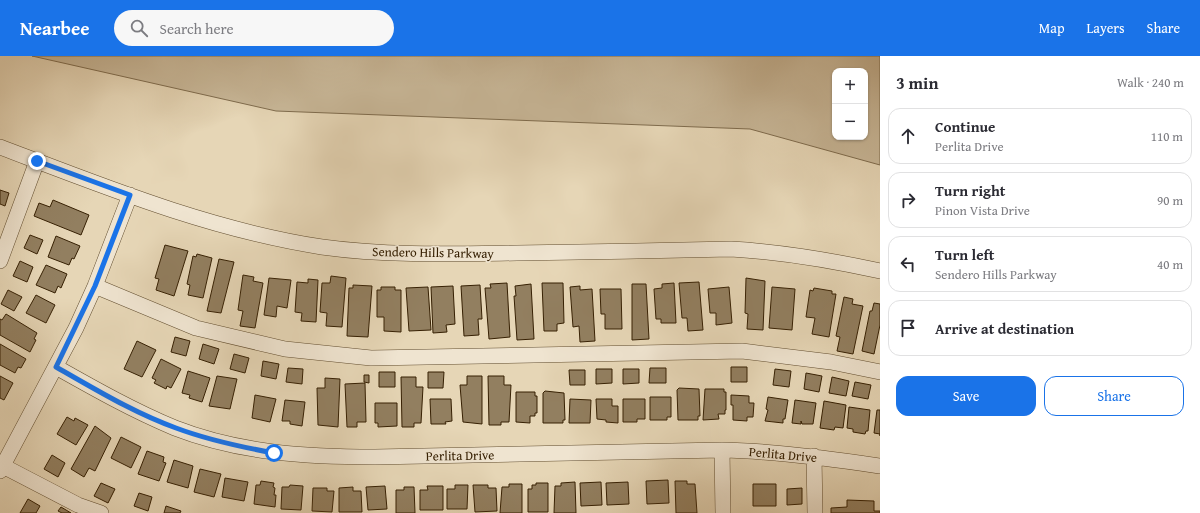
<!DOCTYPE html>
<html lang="en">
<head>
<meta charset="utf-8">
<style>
  body { margin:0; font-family:"Gentium Book Plus",serif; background:#f7f7f7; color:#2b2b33 }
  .controls { position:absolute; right:12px; top:12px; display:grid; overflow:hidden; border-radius:8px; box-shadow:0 1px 3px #0004 }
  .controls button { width:36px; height:36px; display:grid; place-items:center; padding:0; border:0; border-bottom:1px solid #e1e1e2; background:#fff; color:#2b2b33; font:20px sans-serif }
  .stop { position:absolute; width:12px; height:12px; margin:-9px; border:3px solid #1a73e8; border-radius:50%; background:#fff }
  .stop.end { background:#1a73e8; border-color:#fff; box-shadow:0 1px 4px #0008 }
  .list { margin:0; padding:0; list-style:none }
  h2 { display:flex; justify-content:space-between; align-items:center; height:52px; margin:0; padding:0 16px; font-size:17px }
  h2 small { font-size:13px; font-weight:400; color:#7c7c81 }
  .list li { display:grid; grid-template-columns:26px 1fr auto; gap:12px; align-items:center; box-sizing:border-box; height:56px; margin:0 8px 8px; padding:0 8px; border:1px solid #e1e1e2; border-radius:12px }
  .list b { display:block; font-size:15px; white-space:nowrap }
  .list p { margin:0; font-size:13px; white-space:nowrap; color:#7c7c81 }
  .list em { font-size:13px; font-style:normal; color:#7c7c81 }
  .actions { display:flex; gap:8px; padding:12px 16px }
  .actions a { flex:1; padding:9px 0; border:1px solid #1a73e8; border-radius:12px; text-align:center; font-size:14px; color:#1a73e8 }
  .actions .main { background:#1a73e8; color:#fff }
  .icon { flex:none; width:22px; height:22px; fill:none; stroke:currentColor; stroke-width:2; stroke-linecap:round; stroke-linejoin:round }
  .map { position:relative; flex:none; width:880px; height:457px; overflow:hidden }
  header { display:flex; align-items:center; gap:24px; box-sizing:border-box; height:56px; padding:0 20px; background:#1a73e8; color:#fff }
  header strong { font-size:19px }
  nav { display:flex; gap:22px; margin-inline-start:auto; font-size:14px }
  .search { width:280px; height:36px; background:#f7f7f7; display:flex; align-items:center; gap:10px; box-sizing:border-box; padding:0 14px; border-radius:22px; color:#7c7c81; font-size:15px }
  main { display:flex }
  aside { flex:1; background:#fff }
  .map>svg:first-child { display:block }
  .green { fill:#c8b798; stroke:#7f6c4e; fill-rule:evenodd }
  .building { fill:#927f60; stroke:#362003 }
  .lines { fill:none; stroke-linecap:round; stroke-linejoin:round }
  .minor-casing { stroke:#624e30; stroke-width:16 }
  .minor { stroke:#efe4d0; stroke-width:15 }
  .route { stroke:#1a73e8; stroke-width:5 }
  .labels { text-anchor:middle; stroke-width:3; stroke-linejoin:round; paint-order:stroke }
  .street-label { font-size:13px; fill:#362003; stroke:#efe4d0 }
</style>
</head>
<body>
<header>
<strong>Nearbee</strong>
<div class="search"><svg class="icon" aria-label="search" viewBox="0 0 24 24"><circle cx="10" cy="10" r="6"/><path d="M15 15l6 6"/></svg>Search here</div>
<nav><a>Map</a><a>Layers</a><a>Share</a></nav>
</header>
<main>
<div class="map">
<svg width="880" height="457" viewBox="0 0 880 457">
  <rect width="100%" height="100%" fill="#e6d6b6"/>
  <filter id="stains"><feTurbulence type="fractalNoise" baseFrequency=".005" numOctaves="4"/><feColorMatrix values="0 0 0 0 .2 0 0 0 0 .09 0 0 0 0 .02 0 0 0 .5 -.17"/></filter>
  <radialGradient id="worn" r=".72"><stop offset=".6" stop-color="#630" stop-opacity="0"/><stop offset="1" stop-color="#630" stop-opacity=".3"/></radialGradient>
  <path class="green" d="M32 0H880V109L750 73 276 55ZM835 15H865V81H835Z"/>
  <path class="building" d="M0 134 9 137 5 150 0 148Z
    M53 144 89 159 81 179 34 160 39 147 50 151Z
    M30 179 43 184 37 198 24 192Z
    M56 180 80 190 74 203 72 202 69 209 48 201Z
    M165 189 188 195 174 240 156 234 159 223 155 222Z
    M197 198 212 202 203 242 188 239 190 229 187 228 193 200 196 201Z
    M219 203 234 206 221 257 207 255Z
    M20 205 33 211 27 226 13 220Z
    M46 209 67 218 61 232 58 230 55 237 36 229Z
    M243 219 254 221 253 225 263 227 255 272 240 270 243 255 238 254Z
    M331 220 346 222 342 271 326 270 327 257 320 256 322 227H330Z
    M269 222 291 224 287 252 277 250 276 261 264 259Z
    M746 222 765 225 763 274 747 273 748 258 745 257Z
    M308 223 318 224 316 266 301 265 302 257 295 256 297 226 308 227Z
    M699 226 703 274 688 275 687 262H682L679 227Z
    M507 227 510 281 489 283 485 232H491L490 228Z
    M542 227H563L564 267 557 268V275H544Z
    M674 227 676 267H661V263H656L654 233 662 232V228Z
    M531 228 534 283 517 284 514 240H516L515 230Z
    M632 228H646L649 283 632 284Z
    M353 229 372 230 368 281 347 280 349 232H353Z
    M480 229 482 263H478L479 279 464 280 461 230Z
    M453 230 455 268 446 269 447 276 433 277 431 231Z
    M580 230V234L592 233 595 285 580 286 579 270 573 271 570 231Z
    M381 231H395V234H401V276L384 275V261H377V234H381Z
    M428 231 431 274 409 275 406 232Z
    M729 231 732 267 716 269V257H710L708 233Z
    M772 231 795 233 792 274 769 272Z
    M814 232 832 235V238H836L829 281 812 278 815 262 806 261 810 234 813 235Z
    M600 233H621L622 273H605V258H601Z
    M8 234 22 241 14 255 1 248Z
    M36 239 55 249 46 267 26 257Z
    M844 241 853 243 852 248 863 250 853 298 837 295 840 281 836 280Z
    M874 247 880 248V269L874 298 862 295 870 255H872Z
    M6 258 37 277 34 283 36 284 30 296 0 279V263L2 264Z
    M175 281 190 285 186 300 171 296Z
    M137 285 156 294 142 321 124 313Z
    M0 288 26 303 21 312 18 311 15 317 0 309Z
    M203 288 219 293 214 308 199 303Z
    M234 298 249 302 245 317 230 313Z
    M161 303 181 313 171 332 167 330 166 333 154 327 156 324 152 322Z
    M263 305 279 308 276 323 261 320Z
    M731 311H747V326H731Z
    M288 312 303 313 302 328 286 326Z
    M650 312H666V327H649Z
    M596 313H612V327L596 328Z
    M623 313H639V327L623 328Z
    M775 313 791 315 789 331 773 329Z
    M569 314H585V329H570Z
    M188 315 210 322 202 346 189 342 190 339 182 337Z
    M379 316H395V331H379Z
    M428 316H444L443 332H428Z
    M806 317 822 320 819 336 804 333Z
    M364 319H369V327L364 326Z
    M0 320 13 327 4 344 0 342Z
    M217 320 237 323 230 353 209 350Z
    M467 320H482V368L463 366 460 329H467Z
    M488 320H504V329H511L509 366H501V369H489Z
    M401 321H416V331H423L421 367H414V371H402Z
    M832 321 849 325 846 340 829 337Z
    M325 322 340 323 338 371 318 369 317 332H325Z
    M855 326 871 329 868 343 852 340Z
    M365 327 366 366H357V371H347L345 328Z
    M679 332 699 333 700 360H698V364H678L677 334Z
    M705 333H724V336H726V354H725V358H718L719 363 703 364Z
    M545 335 564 337 565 364H563V367H543V337Z
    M516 336H535V340H537V357H535V360H530V367L516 366Z
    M255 339 276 343 270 366 252 362Z
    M731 339 749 340V347H754L753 361H747V365L733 364V349H731Z
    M650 341H671V361H667V364H650Z
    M768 341 788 344 785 363H783V367L765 365 768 354 766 353Z
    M430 343H451L452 365 445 366 446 368H431Z
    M570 343 591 344 590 367H569Z
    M596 343H612V350H618V367L606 366V364L597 363Z
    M623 343H645V363H637V366H623Z
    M285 344 305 346 302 370 290 368V365H282Z
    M795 344 816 347 813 368H802L801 365V368L792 367Z
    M824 345 846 349 843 372 835 371 834 374 820 372Z
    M375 347H397V370L378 371V367H375Z
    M849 351 870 354 868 375H866L865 378 853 376V373L847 372Z
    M877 354H880V380V378L874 377Z
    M67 361 74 365 75 362 88 369 76 389 57 378Z
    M95 370 111 382 95 415 89 412 84 421 71 413Z
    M121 381 141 391 131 412 111 402Z
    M147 395 164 401 163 406 166 407 159 425 138 418Z
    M52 399 65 407 58 421 44 413Z
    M174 404 193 410 188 432 167 426Z
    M200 413 221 418 214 441 194 436Z
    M225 422 248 426 244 445 222 441Z
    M668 424 669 447 647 448 646 425Z
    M261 425 274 427 273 431 275 432 274 439H276L275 451 254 448 256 429H260Z
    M675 425H687V428H695L697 457H676Z
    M601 426 602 449 581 450 580 427Z
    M628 426 629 448 607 449 606 427Z
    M101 427 115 433 108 447 94 440Z
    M536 427H548V456H528V433H532V429H536Z
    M561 427 575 426 576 457H554L555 430H561Z
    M509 428H522V457H500L502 431H509Z
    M753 428H776V450H753Z
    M290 429 303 430 301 454 281 453 282 431H289Z
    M455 429H468L467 453H447V433H455Z
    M473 429H488V432H496L497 455 475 456Z
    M385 430 387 453 368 454 366 431Z
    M427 430H443V454H420V434H428Z
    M353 431V435H361L362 456H339V432Z
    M404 431H414L415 457H396V434H404Z
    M313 432H327V435H334L332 456 312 455Z
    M802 432V448L787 449V433Z
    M139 437 152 441 148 455 134 450Z
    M28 443 40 450 36 457H20Z
    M847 444 874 445V455H880V457H831V452L847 451Z
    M166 450 181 455 180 457H164Z
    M61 451 71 457H62L58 455Z"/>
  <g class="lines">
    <defs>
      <path id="minor" d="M0 91C105 131 211 174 322 191 387 200 452 198 517 197 588 196 660 195 731 193 783 196 830 204 880 215
        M0 205 37 105
        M95 230 196 272 285 293 371 302 742 295 831 306 880 316
        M56 311C95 333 134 355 175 372 239 397 307 401 375 401L722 394C775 395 827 402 880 410
        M722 394 723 457
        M814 400 815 457
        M3 410 78 449 101 457
        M0 415 76 272 95 230 130 139"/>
    </defs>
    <use href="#minor" class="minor-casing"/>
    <use href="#minor" class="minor"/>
  </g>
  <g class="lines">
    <path class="route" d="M37 105 130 139 95 230 56 311C95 333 134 357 176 372 208 384 241 391 274 397"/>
  </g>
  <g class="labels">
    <g class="street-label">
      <text transform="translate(433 196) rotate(1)" y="5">Sendero Hills Parkway</text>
      <text transform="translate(783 398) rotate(5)" y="5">Perlita Drive</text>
      <text transform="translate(460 399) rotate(-1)" y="5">Perlita Drive</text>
    </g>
  </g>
  <rect width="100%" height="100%" filter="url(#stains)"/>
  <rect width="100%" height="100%" fill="url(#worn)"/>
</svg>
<div class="controls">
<button>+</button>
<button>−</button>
</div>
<div class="stop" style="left:274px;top:397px"></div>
<div class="stop end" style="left:37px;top:105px"></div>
</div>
<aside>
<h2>3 min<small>Walk · 240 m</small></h2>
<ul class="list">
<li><svg class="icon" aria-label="ahead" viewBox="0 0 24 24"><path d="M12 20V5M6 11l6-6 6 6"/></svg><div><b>Continue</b><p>Perlita Drive</p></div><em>110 m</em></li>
<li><svg class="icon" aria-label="right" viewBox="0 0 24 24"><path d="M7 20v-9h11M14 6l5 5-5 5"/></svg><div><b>Turn right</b><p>Pinon Vista Drive</p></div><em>90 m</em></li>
<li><svg class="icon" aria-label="left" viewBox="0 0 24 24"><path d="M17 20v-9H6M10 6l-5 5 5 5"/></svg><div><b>Turn left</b><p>Sendero Hills Parkway</p></div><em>40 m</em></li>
<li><svg class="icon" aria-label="arrive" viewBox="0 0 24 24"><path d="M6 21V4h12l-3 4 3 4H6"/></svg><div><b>Arrive at destination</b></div></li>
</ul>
<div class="actions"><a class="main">Save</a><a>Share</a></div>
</aside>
</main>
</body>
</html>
